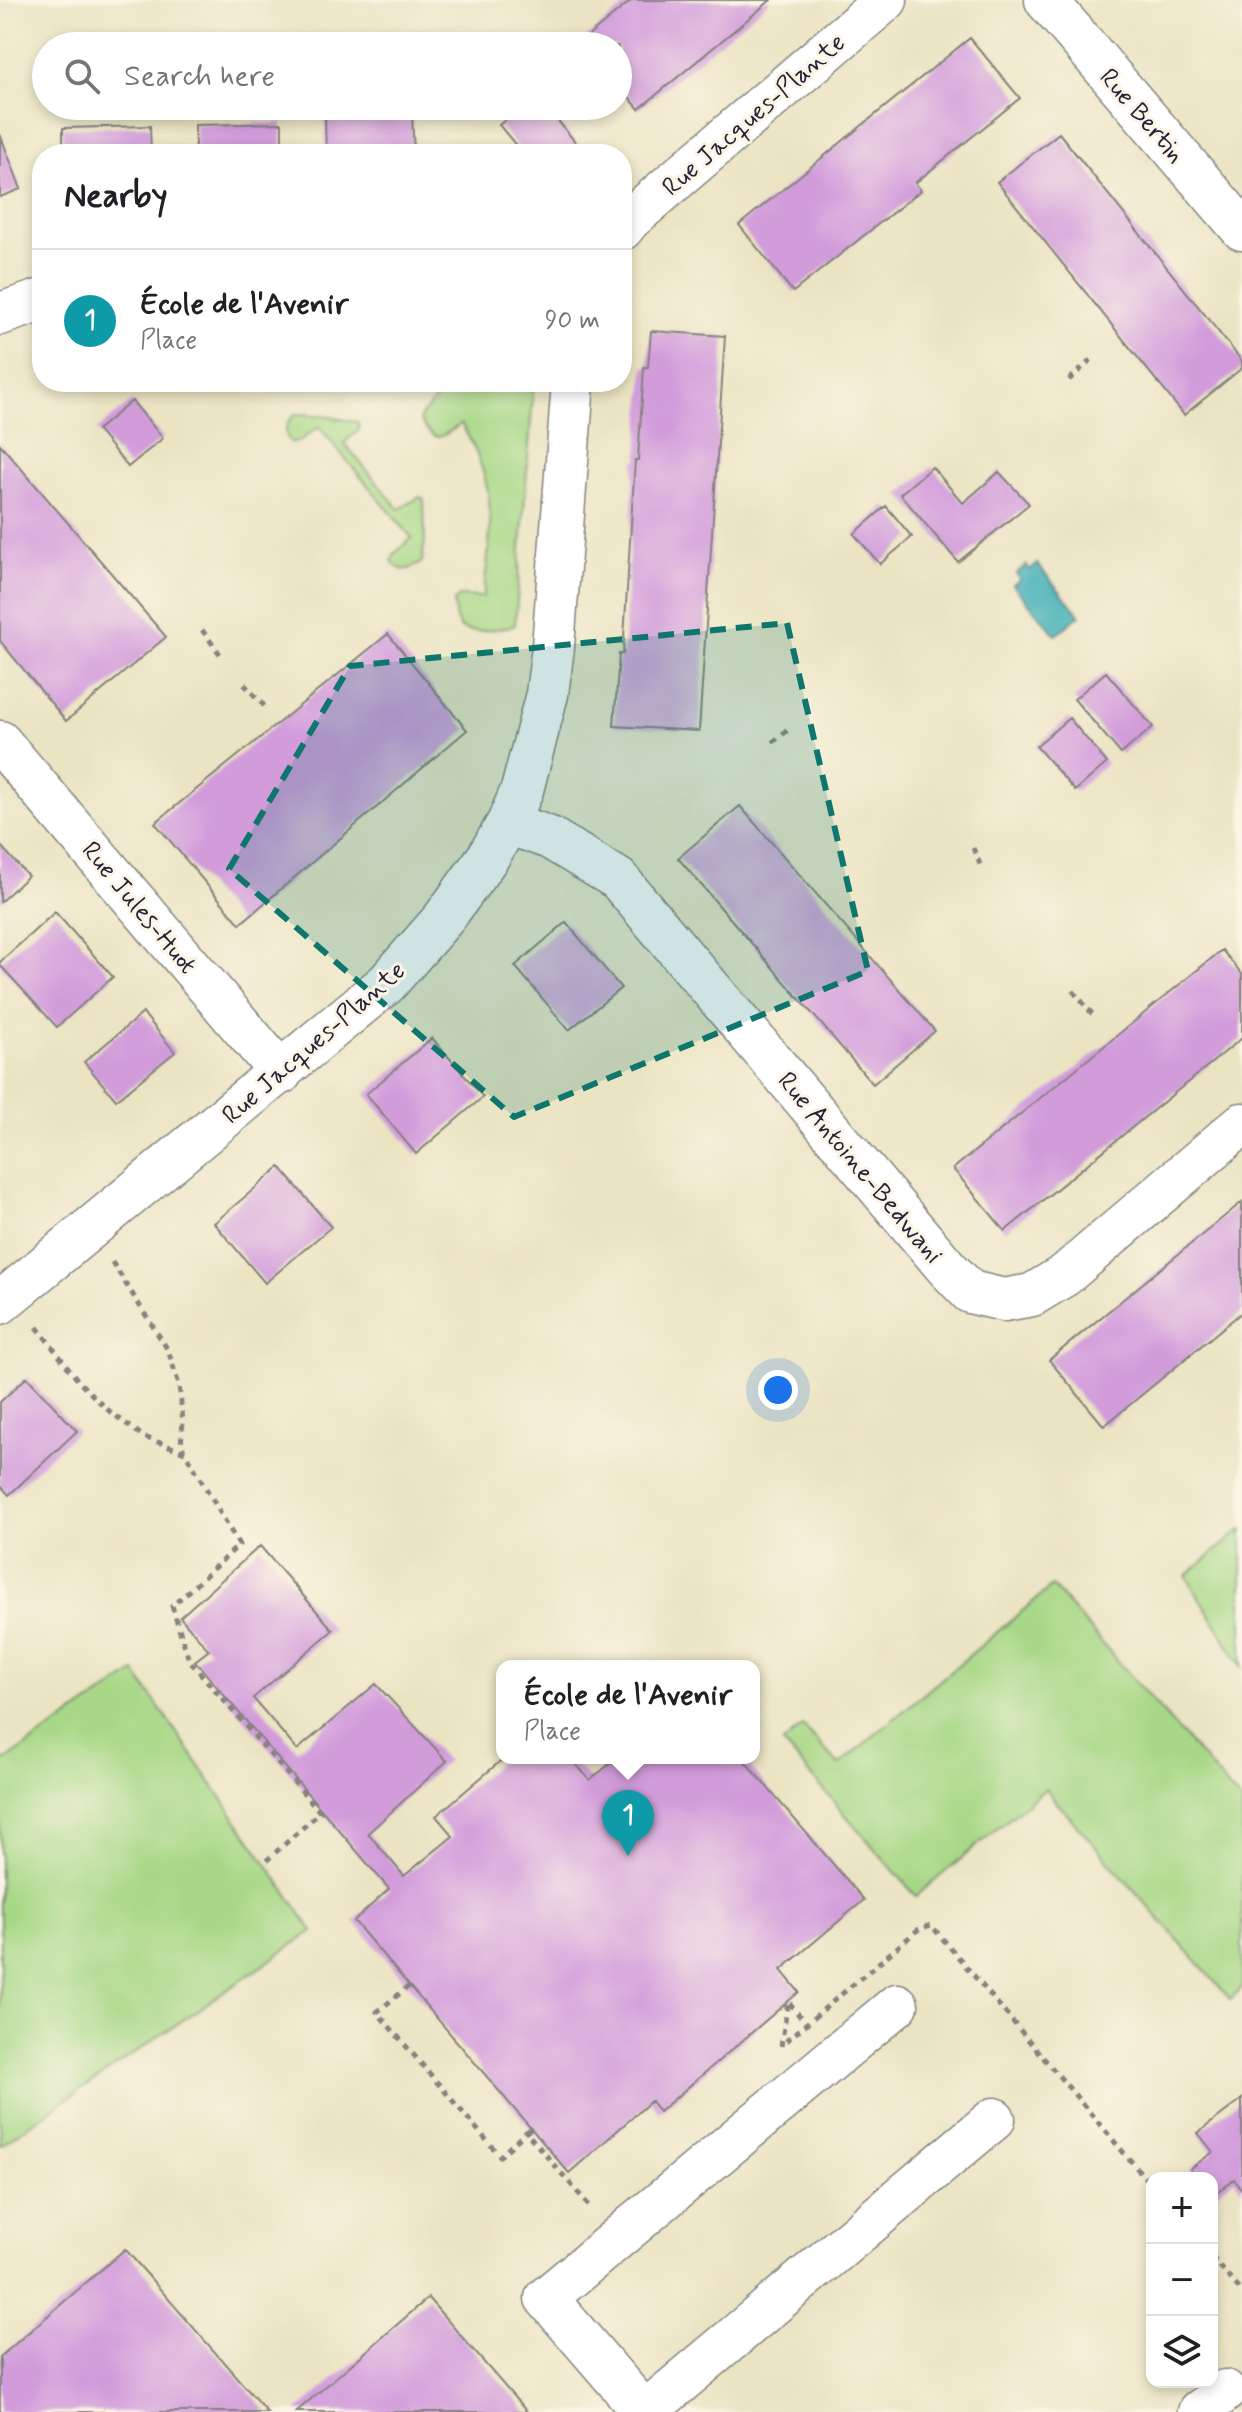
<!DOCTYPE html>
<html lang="en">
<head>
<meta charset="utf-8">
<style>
  body { margin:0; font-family:Mynerve,sans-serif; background:#f2f2f2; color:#202124 }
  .controls { position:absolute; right:24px; bottom:24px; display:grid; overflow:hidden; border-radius:16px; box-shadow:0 4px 12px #0003 }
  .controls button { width:72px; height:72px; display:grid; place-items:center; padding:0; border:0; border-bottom:2px solid #e0e0e0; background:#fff; color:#202124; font:40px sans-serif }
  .you { position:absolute; left:778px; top:1390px; width:28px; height:28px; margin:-20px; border:6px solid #fff; border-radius:50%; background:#1a73e8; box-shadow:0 0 0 12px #1a73e833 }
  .badge { display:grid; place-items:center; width:52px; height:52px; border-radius:50%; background:#1a73e8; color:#fff; font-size:26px; font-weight:700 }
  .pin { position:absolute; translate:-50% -66px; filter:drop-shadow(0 2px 4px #0008) }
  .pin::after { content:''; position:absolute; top:42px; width:28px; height:24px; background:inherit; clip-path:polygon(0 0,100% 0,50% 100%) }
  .popup { position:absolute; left:496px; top:1660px; width:264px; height:104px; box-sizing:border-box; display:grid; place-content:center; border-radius:16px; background:#fff; filter:drop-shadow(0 2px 6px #0005); font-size:26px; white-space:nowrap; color:#757577 }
  .popup b { font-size:30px; color:#202124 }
  .popup::after { content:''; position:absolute; left:50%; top:100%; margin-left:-16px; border:16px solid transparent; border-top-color:#fff }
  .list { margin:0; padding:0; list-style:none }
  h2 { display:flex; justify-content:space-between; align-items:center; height:104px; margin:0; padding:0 32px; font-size:34px }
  h2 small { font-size:26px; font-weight:400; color:#757577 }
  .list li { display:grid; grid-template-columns:52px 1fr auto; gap:24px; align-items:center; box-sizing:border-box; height:144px; padding:0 32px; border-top:2px solid #e0e0e0 }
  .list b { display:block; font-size:30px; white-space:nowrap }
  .list p { margin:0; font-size:26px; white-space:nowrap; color:#757577 }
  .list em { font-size:26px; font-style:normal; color:#757577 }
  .icon { flex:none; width:44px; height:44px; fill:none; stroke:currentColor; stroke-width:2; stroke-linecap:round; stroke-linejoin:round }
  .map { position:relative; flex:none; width:1242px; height:2412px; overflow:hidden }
  .search { position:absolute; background:#fff; box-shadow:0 4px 12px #0003; left:32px; top:32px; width:600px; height:88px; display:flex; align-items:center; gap:20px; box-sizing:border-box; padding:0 28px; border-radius:44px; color:#757577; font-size:30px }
  .panel { position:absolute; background:#fff; box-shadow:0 4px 12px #0003; left:32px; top:144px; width:600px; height:248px; border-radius:32px }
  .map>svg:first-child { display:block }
  .green { fill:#a8d887; stroke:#657d61; stroke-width:2 }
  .water { fill:#3daeb5; stroke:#306878; stroke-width:2 }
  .building { fill:#d29cdb }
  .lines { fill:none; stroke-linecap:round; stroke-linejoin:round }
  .minor-casing { stroke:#86837f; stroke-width:45 }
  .path { stroke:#86837f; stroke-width:5; stroke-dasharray:6 6; stroke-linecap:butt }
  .minor { stroke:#fff; stroke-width:42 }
  .marked { fill:#0f766e; fill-opacity:0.2; stroke:#0f766e; stroke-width:6; stroke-dasharray:16 10; stroke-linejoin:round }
  .labels { text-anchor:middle; stroke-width:6; stroke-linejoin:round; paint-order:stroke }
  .street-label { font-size:26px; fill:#22223b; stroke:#fcf5e5 }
</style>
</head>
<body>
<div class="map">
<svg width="1242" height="2412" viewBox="0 0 1242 2412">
  <rect width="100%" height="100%" fill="#fcf5e5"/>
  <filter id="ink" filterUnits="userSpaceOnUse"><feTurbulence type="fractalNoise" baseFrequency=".0125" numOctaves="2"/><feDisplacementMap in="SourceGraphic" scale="16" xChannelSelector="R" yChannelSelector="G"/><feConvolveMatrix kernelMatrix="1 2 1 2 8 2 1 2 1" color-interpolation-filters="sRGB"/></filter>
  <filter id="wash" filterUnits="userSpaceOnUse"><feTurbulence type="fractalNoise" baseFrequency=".006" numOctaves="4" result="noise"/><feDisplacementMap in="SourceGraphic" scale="32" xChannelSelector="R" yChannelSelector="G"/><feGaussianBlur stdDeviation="1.8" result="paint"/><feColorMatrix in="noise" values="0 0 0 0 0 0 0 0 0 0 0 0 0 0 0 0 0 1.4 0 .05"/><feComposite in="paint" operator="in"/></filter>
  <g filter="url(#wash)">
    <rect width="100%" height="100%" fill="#ebe4c3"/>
    <path class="green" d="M419 382H534L515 625C504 628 469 636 460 627 455 621 454 608 454 601L461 596 483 597C492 530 499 484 461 424 441 437 435 446 420 420L421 416 438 397Z
      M296 414 320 415 358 422 359 430 344 443 399 509 420 497 424 500 425 540 422 562C411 570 400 574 392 561L394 554 412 538 319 427 298 442H290C283 431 285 422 296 414Z
      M1242 1529V1667L1186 1576Z
      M1052 1586 1242 1803V1988L1230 1999 1045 1789 916 1896 783 1743 803 1726 839 1765Z
      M135 1672 313 1931 0 2145V1764Z"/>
    <path class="water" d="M1037 564 1080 615 1056 635 1013 585 1020 579 1016 574 1026 565 1031 570Z"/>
    <g id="blocks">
      <path class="building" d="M632 0H771L639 109 618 84V46H586L582 41Z
        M970 38 1020 98 915 183 921 190 793 292 739 225Z
        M523 106H546L585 154H523L499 125Z
        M412 113 414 154H326L325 117Z
        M282 123V154H195V125Z
        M150 126 151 154H63V128Z
        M1059 133 1242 361V368L1184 415 997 182Z
        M0 134 21 189 0 197Z
        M651 331 725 336 699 731 614 726 619 654H623L635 460H638L644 367H648Z
        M132 401 163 438 128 467 97 430Z
        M0 444 166 637 66 721 0 641Z
        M932 467 963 503 999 472 1029 504 958 562 900 494Z
        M886 506 912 537 880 564 854 534Z
        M388 634 467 730 240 924 155 823Z
        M1106 672 1153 727 1121 754 1074 699Z
        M1069 718 1107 763 1075 791 1036 746Z
        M740 806 935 1031 873 1084 678 858Z
        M0 845 28 876 0 902Z
        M55 912 113 977 57 1027 0 965V962Z
        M566 922 621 988 569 1030 515 966Z
        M1222 950 1242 974V1038L1005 1231 953 1169Z
        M143 1013 175 1052 116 1100 84 1062Z
        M432 1038 483 1097 416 1154 366 1094Z
        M280 1167 331 1227 265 1283 214 1223Z
        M1242 1202V1312L1104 1426 1049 1360Z
        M27 1377 77 1431 9 1495 0 1485V1402Z
        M260 1546 333 1630 253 1698 297 1750 376 1684 447 1761 368 1833 404 1876 453 1836 436 1816 504 1758H570L590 1780 617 1758H742L864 1900 781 1970 799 1992 659 2112 651 2101 569 2173 354 1921 389 1889 195 1661 209 1650 180 1617Z
        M1242 2099V2190L1234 2179 1212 2196V2178H1197L1190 2169 1213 2152 1198 2133Z
        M125 2249 267 2412H0V2357Z
        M428 2298 527 2412H296Z"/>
    </g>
  </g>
  <g filter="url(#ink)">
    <use href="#blocks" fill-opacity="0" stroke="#86837f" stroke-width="2"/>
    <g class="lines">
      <defs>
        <path id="minor" d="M1046 0 1242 229
          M622 229 629 220 886 0
          M0 314 42 300
          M0 742 281 1073
          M508 823 550 838 618 879 946 1267 970 1292 1004 1300 1032 1295 1065 1275 1242 1124
          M0 1303 387 983 444 918 488 857 508 823 522 790 547 694 553 647 573 382
          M644 2412 546 2298 897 2005
          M645 2412 994 2119
          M1199 2412 1225 2391"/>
      </defs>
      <use href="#minor" class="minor-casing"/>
      <path class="path" d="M1069 380 1094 357
        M202 630 223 658
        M244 684 268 710
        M773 742 788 730
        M973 848 982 869
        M1073 991 1094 1016
        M112 1262 168 1350 179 1385 183 1422 181 1445 184 1450
        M37 1327 80 1383 108 1410 144 1437 185 1452 239 1545 172 1606 189 1660 320 1812 265 1862
        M409 1986 377 2012 500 2156 526 2132
        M786 2041 919 1929 931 1925 1152 2186
        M781 2046 788 2001 806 2024
        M531 2129 526 2132 592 2209
        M1212 2257 1242 2292"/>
      <use href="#minor" class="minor"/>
    </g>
  </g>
  <path class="marked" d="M787 623 868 971 514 1117 229 869 350 666Z"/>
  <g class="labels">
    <g class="street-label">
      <text transform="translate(753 114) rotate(-41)" y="9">Rue Jacques-Plante</text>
      <text transform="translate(1143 115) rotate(49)" y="9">Rue Bertin</text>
      <text transform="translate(140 907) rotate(50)" y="9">Rue Jules-Huot</text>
      <text transform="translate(313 1042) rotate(-41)" y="9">Rue Jacques-Plante</text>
      <text transform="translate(861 1167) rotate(50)" y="9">Rue Antoine-Bedwani</text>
    </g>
  </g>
</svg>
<div class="controls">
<button>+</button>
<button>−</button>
<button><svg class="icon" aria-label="layers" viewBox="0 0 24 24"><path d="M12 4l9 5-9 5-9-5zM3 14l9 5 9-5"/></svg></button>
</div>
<div class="you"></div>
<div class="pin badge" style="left:628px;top:1856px;background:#0f9aa8">1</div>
<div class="popup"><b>École de l'Avenir</b>Place</div>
<div class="search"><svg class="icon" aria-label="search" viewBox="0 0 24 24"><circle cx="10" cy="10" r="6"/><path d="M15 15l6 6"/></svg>Search here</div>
<section class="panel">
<h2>Nearby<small></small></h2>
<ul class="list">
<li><span class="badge" style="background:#0f9aa8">1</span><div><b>École de l'Avenir</b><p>Place</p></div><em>90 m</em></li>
</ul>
</section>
</div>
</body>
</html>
